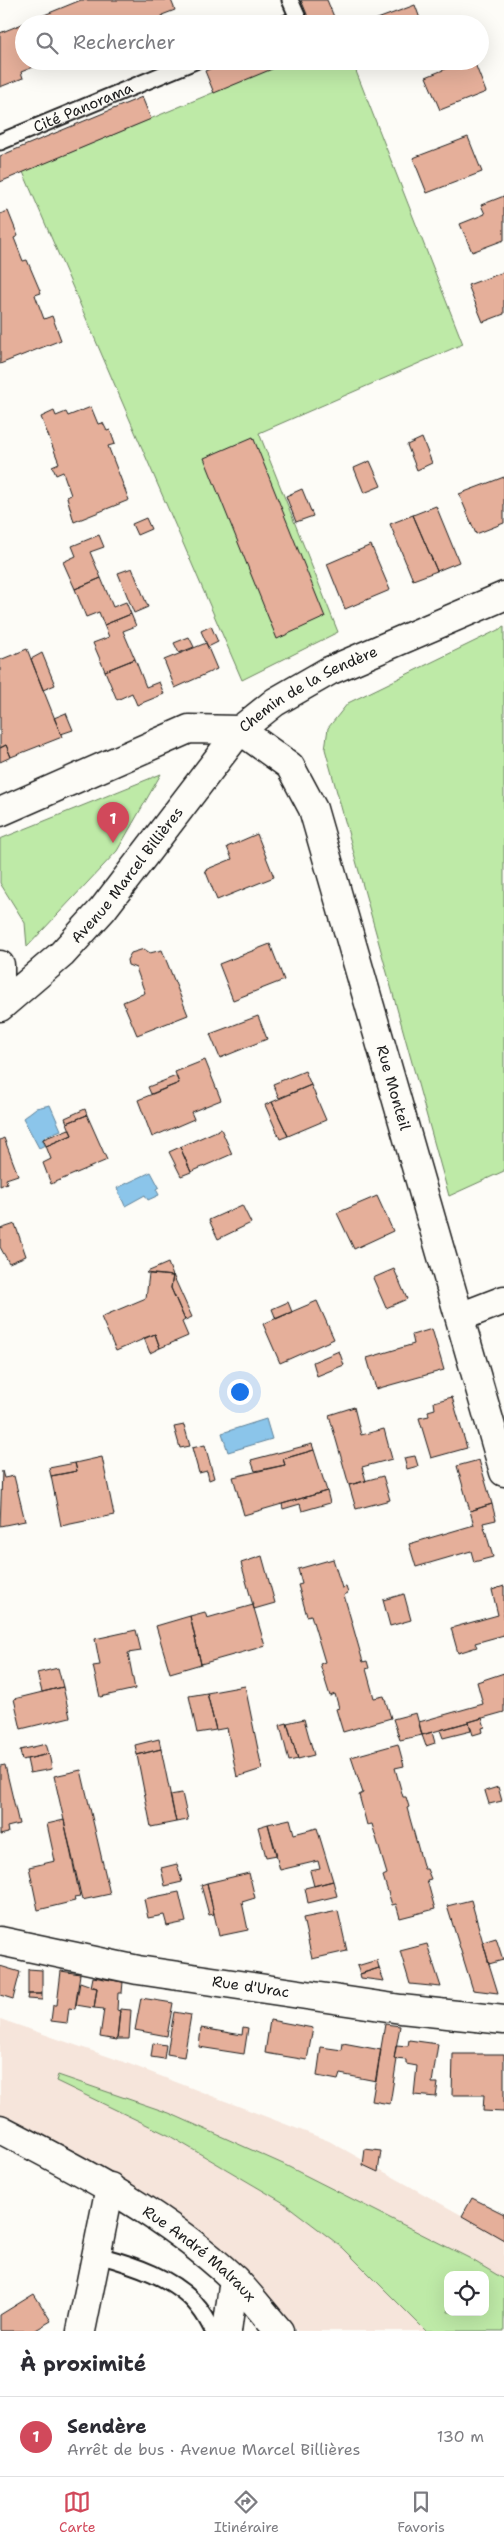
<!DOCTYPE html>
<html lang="fr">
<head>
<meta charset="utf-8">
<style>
  body { margin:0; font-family:"Shantell Sans",sans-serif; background:#f2f2f3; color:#2b2b33 }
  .controls { position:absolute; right:15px; bottom:15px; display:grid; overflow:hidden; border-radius:10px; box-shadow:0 5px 20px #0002 }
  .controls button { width:45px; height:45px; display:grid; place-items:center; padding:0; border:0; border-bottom:1px solid #e1e1e2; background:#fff; color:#2b2b33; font:25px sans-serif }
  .you { position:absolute; left:239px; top:1391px; width:18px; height:18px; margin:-12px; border:4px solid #fff; border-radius:50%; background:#1a73e8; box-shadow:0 0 0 8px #1a73e833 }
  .badge { display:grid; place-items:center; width:32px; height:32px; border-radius:50%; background:#d1495b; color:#fff; font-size:16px; font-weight:700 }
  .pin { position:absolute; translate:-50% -41px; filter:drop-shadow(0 1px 2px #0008) }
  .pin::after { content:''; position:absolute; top:26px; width:18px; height:15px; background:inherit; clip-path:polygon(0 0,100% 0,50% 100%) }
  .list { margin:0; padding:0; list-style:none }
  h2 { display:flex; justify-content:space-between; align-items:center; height:65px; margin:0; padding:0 20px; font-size:21px }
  h2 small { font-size:16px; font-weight:400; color:#7c7c81 }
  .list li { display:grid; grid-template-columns:32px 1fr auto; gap:15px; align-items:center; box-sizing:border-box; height:80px; padding:0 20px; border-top:1px solid #e1e1e2 }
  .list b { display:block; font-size:19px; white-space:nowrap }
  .list p { margin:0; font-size:16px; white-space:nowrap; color:#7c7c81 }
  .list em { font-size:16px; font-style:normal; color:#7c7c81 }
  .icon { flex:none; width:28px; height:28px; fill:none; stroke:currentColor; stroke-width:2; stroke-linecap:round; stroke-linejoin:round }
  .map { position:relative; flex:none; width:504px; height:2331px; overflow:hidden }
  .search { position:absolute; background:#fff; box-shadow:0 5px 20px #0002; left:15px; right:15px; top:15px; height:55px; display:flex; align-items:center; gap:12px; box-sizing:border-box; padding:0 18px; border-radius:28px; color:#7c7c81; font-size:19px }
  .sheet { height:145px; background:#fff }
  nav { display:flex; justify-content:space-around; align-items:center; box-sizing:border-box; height:70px; border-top:1px solid #e1e1e2; background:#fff; font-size:14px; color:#7c7c81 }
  nav a { display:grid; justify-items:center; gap:2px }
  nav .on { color:#d1495b }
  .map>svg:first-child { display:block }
  .built { fill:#f6e5db; fill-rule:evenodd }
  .green { fill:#beeaa7; stroke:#6d8362; fill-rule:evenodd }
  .water { fill:#8bc5ea; stroke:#5f8198 }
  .building { fill:#e5af9a; stroke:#1c1c1c }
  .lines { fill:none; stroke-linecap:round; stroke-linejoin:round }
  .lane-casing { stroke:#1c1c1c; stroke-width:19 }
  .street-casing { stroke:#1c1c1c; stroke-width:31 }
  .secondary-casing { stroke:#1c1c1c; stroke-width:31 }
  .lane { stroke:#fdfcf7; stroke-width:15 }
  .street { stroke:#fdfcf7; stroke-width:28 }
  .secondary { stroke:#fdfcf7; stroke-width:28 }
  .labels { text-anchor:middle; stroke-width:4.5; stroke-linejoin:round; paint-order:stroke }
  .street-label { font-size:15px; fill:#1c1c1c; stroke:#fdfcf7 }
</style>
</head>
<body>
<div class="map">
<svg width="504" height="2331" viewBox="0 0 504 2331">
  <rect width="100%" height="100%" fill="#fdfcf7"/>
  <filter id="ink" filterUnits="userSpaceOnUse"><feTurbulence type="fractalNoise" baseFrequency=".02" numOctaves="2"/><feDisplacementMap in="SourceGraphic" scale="10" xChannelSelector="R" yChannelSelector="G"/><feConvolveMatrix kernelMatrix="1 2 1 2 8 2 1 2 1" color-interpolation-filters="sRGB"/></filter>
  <g filter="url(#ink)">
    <path class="built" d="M0 2019 124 2062 329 2141 504 2239V2331H297L255 2284 190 2224 121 2178 0 2116ZM448 2275H485V2312H448Z"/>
    <path class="green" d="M289 61H352L463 344 259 433 338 632 242 680 23 172Z
      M504 627V1171L449 1196 325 749 328 728 348 703Z
      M161 774 117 851 27 947 25 923 0 883V839Z
      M58 2075 169 2113 283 2164 469 2258 504 2279V2331H426L343 2248 284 2203 168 2135 56 2081ZM448 2275H485V2312H448Z"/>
    <path class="water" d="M50 1105 61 1130 46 1136 42 1140 45 1145 39 1148 23 1118 36 1108Z
      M151 1172 159 1187 156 1189 159 1195 148 1200 145 1195 125 1206 117 1188Z
      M266 1419 272 1439 228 1452 222 1433Z"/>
    <path class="building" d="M81 0H171L175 10 162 15 164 21 158 24H24V61H66L49 68 46 62 21 72 23 78 0 87V33Z
      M301 0H327L337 24H311Z
      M415 5 422 24H364Z
      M229 61H283L284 64 214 93 205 71Z
      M465 61H474L486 92 440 110 426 77Z
      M142 97 151 119 0 182V156Z
      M468 137 482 172 427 193 413 158Z
      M504 196V240L472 252 460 224 485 214 481 205Z
      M8 211 18 236 14 238 23 261 27 260 41 293 35 295 44 319 52 316 61 340 0 364V214Z
      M504 272V314L483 322 468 285Z
      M91 407 98 424 103 423 107 431 110 430 115 444 108 446 129 500 74 522 67 497 71 495 63 472 56 475 52 466 59 463 41 417 54 411 56 416 66 412 68 416Z
      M253 437 325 617 277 639 204 458Z
      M422 438 432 463 417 470 407 445Z
      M370 461 381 486 364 493 354 468Z
      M504 477V523L476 534 459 494Z
      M302 489 313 516 296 522 286 496Z
      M436 506 459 562 437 571 413 515Z
      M413 515 437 571 413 580 390 524Z
      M146 518 151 529 137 535 132 524Z
      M99 535 104 547 90 552 101 578 75 589 63 562 76 556 72 546Z
      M371 545 390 590 345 609 327 564Z
      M132 568 148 607 134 613 118 573Z
      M101 578 113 607 126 602 131 614 104 625 99 612 86 617 75 589Z
      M131 614 136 626 123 631 135 659 105 671 93 643 109 637 104 625Z
      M211 626 218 642 208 647 201 631Z
      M189 637 194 647 179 653 174 643Z
      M206 643 217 669 175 688 164 660Z
      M27 649 62 737 11 757 6 745 0 748V660Z
      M42 653 55 685 43 690 31 659Z
      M135 659 146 687 159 682 164 694 137 705 132 693 117 700 105 671Z
      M66 713 73 730 61 734 54 718Z
      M6 745 11 757 0 762V748Z
      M257 834 274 877 217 900 205 870 232 859 227 847Z
      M270 944 284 980 233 1000 219 964Z
      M144 949 150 953 162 950 188 1015 137 1035 123 1002 145 993 136 968 128 965 127 960 131 953Z
      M258 1016 267 1039 220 1058 210 1034Z
      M205 1060 221 1100 191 1112 194 1119 152 1137 138 1100 179 1083 175 1072Z
      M305 1071 311 1085 279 1098 273 1084Z
      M176 1076 179 1083 151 1094 148 1087Z
      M311 1085 326 1120 288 1136 272 1102Z
      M272 1102 288 1136 280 1139 265 1105Z
      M85 1109 87 1115 67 1123 65 1118Z
      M87 1115 107 1160 51 1184 43 1163 51 1159 46 1146 72 1135 67 1123Z
      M69 1129 72 1135 46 1146 43 1139Z
      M221 1129 232 1154 191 1172 180 1147Z
      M4 1138 18 1175 6 1179 7 1183 0 1186V1140Z
      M180 1147 191 1172 181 1176 169 1152Z
      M377 1196 393 1231 354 1249 337 1213Z
      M242 1205 251 1223 218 1239 209 1220Z
      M15 1224 26 1256 9 1263 0 1247V1229Z
      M168 1263 173 1276 146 1273 147 1272Z
      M394 1269 407 1299 386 1308 373 1278Z
      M149 1274 173 1276 171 1288 185 1320 182 1322 188 1336 160 1348 155 1334 116 1351 101 1317 146 1298Z
      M173 1275 192 1317 185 1320 171 1288Z
      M317 1301 334 1339 280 1363 263 1324Z
      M288 1302 292 1312 276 1319 272 1309Z
      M432 1329 444 1370 376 1389 367 1358 414 1344 412 1335Z
      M155 1334 160 1348 150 1353 144 1338Z
      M339 1351 344 1365 317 1376 313 1362Z
      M452 1397 467 1448 431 1458 419 1418 429 1416 428 1411 435 1409 434 1402Z
      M354 1407 361 1435 384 1429 392 1459 362 1467 366 1481 349 1485 329 1415Z
      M184 1425 190 1446 180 1448 174 1427Z
      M312 1444 314 1450 283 1459 285 1465 255 1471 251 1460Z
      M205 1445 214 1478 209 1480 207 1471 199 1473 192 1448Z
      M314 1450 327 1491 244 1515 233 1477 285 1465 283 1459Z
      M415 1456 418 1466 407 1469 404 1458Z
      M102 1457 114 1515 61 1526 51 1476 77 1471 75 1463Z
      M479 1460 492 1504 470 1511 457 1466Z
      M75 1463 77 1471 51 1476 49 1468Z
      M2 1471 4 1478 14 1476 25 1521 0 1526Z
      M383 1476 390 1500 356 1509 349 1485Z
      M327 1491 330 1503 302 1511 300 1504 283 1509 282 1504Z
      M492 1504 496 1520 483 1523 493 1557 474 1562 471 1551 416 1567 409 1544 474 1525 470 1511Z
      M262 1556 275 1603 254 1609 241 1563Z
      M333 1559 342 1588 346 1587 348 1593 344 1595 363 1662 367 1661 369 1668 366 1669 374 1698 384 1696 391 1718 343 1732 336 1709 339 1708 335 1694 330 1696 320 1664 325 1662 311 1615 307 1616 298 1585 302 1584 298 1569Z
      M504 1586V1635L475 1643 477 1647 458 1653 451 1628 498 1615 492 1590Z
      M404 1594 411 1620 390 1626 383 1600Z
      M253 1605 265 1646 201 1664 190 1616 205 1612 207 1618Z
      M190 1616 201 1664 170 1673 156 1626Z
      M136 1630 141 1651 128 1653 135 1689 100 1697 93 1666 100 1665 95 1639Z
      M58 1668 63 1687 42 1692 37 1673Z
      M504 1673V1712L422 1735 419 1722 483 1704 477 1682Z
      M245 1686 262 1769 237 1777 227 1728 216 1730 207 1693Z
      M63 1687 70 1717 21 1729 14 1699Z
      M207 1693 216 1730 197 1733 189 1696Z
      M416 1713 422 1735 400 1740 393 1719Z
      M482 1718 485 1727 482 1728 483 1732 473 1735 469 1722Z
      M304 1719 314 1755 298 1759 287 1723Z
      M469 1722 471 1731 443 1738 440 1730Z
      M287 1723 298 1759 289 1761 280 1725Z
      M432 1732 435 1743 426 1746 422 1735Z
      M159 1739 161 1749 137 1755 135 1745Z
      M46 1744 49 1754 22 1760 20 1750Z
      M398 1744 404 1766 395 1768 403 1797H406L409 1807 407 1808 424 1869H427L431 1879 427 1880 435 1909 400 1918 396 1904 392 1905 383 1876 387 1874 372 1824 367 1825 359 1795 363 1793 351 1757Z
      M161 1749 176 1822 151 1827 137 1755Z
      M49 1754 52 1769 30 1773 27 1759Z
      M5 1765 19 1824 7 1827 8 1833 0 1835V1766Z
      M81 1770 110 1894 82 1900 54 1776Z
      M498 1787 502 1801 489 1804 485 1791Z
      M182 1793 188 1820 176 1822 170 1795Z
      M290 1819 294 1834 317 1828 333 1881 314 1886 310 1871 320 1869 318 1861 280 1870 268 1824Z
      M64 1820 80 1897 74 1898 75 1901 38 1910 29 1867 55 1861 47 1824Z
      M268 1824 277 1855 266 1857 258 1827Z
      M177 1864 182 1882 165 1886 161 1868Z
      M249 1873 255 1898 242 1902 248 1930 219 1936 207 1883Z
      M333 1881 337 1896 308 1903 305 1888Z
      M207 1883 214 1914 209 1915 201 1885Z
      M179 1892 186 1922 167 1926 164 1915 148 1918 144 1899Z
      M471 1900 489 1964 498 1993 473 1990 447 1906Z
      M338 1911 347 1951 312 1959 303 1918Z
      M496 1938 503 1960 489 1964 483 1942Z
      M427 1944 441 1987 410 1984 400 1951Z
      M377 1960 379 1968 360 1974 357 1966Z
      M0 1966 20 1972 13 1999 0 1995Z
      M379 1968 384 1981 361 1978 360 1974Z
      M28 1969 42 1970V1994H28Z
      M61 1971 80 1974 75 2009 69 2008 67 2023 51 2021 53 2005H57Z
      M93 1977 123 1982 122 1993H118L117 2010 120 2011 117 2040 100 2037 104 2009 94 2008 97 1988 91 1987Z
      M80 1982 97 1988 94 2008 76 2005Z
      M28 1994H42V2000L27 1999Z
      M141 1998 173 2003 167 2036 135 2030Z
      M120 2009 131 2010 129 2039H117Z
      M174 2012 191 2015 184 2057 167 2054Z
      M270 2020 313 2028 307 2060 265 2053Z
      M385 2024 400 2026 394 2059H397L390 2104 372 2101Z
      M243 2027 248 2028 244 2054 199 2047 201 2028 242 2035Z
      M409 2040 438 2044 432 2083H438L436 2097 414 2095 417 2066 406 2064V2060L394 2059 396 2045 408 2046Z
      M153 2043 166 2045 164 2059 151 2057Z
      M343 2043 381 2050 376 2081 340 2074 338 2080 317 2076 321 2047 342 2050Z
      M453 2054H504V2112L483 2111 484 2095H452Z
      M365 2149 381 2151 378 2172 363 2165Z
      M472 2198 504 2214V2240L462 2216Z
      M34 2294 51 2321 34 2331H0V2315Z"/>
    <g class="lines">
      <defs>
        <g id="lane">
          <path d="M285 24 298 18 290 0"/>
          <path id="s1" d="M0 142 195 61"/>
          <path d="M98 2255C131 2264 177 2278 199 2308 205 2315 209 2323 213 2331"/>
        </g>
        <g id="street">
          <path id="s2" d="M0 812 189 729 240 730 290 766 313 809 504 1472"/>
          <path d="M0 965V977"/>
          <path d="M460 1317 504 1300"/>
          <path id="s3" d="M0 1941 138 1970 401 2009 504 2020"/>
          <path id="s4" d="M0 2129C83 2172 165 2214 234 2279 250 2295 264 2314 279 2331"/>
          <path d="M81 2331 110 2187"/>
          <path d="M227 2331 234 2279"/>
        </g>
        <g id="secondary">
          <path id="s5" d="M0 1007 62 954 103 909 240 730 275 702 329 671 504 596"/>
        </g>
      </defs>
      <use href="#lane" class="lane-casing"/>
      <use href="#street" class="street-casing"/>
      <use href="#secondary" class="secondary-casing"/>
      <use href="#lane" class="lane"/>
      <use href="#street" class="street"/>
      <use href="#secondary" class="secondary"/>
    </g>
  </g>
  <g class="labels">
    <g class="street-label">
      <text dy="5" stroke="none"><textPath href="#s1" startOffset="90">Cité Panorama</textPath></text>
      <text dy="5" stroke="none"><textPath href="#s5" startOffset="448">Chemin de la Sendère</textPath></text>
      <text dy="5" stroke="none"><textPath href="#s5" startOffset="184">Avenue Marcel Billières</textPath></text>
      <text dy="5" stroke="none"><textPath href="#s2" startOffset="658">Rue Monteil</textPath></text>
      <text dy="5" stroke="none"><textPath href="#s3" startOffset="255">Rue d'Urac</textPath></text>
      <text dy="5" stroke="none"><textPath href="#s4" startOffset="236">Rue André Malraux</textPath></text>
    </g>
  </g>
</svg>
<div class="controls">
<button><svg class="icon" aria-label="locate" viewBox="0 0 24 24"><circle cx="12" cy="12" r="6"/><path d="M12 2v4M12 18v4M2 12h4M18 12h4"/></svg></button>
</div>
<div class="you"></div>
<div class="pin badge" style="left:113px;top:843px">1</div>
<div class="search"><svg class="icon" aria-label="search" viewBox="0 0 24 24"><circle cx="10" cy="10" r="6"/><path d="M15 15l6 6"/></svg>Rechercher</div>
</div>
<section class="sheet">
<h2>À proximité<small></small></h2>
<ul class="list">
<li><span class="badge">1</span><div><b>Sendère</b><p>Arrêt de bus · Avenue Marcel Billières</p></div><em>130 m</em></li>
</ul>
</section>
<nav>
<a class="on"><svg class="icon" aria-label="map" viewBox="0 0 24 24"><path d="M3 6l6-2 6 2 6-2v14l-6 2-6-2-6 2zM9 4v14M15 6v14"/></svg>Carte</a>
<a><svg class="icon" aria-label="directions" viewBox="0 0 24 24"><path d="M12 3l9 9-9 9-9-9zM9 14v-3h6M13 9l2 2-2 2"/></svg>Itinéraire</a>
<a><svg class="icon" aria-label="saved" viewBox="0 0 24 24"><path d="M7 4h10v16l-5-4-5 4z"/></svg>Favoris</a>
</nav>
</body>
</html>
